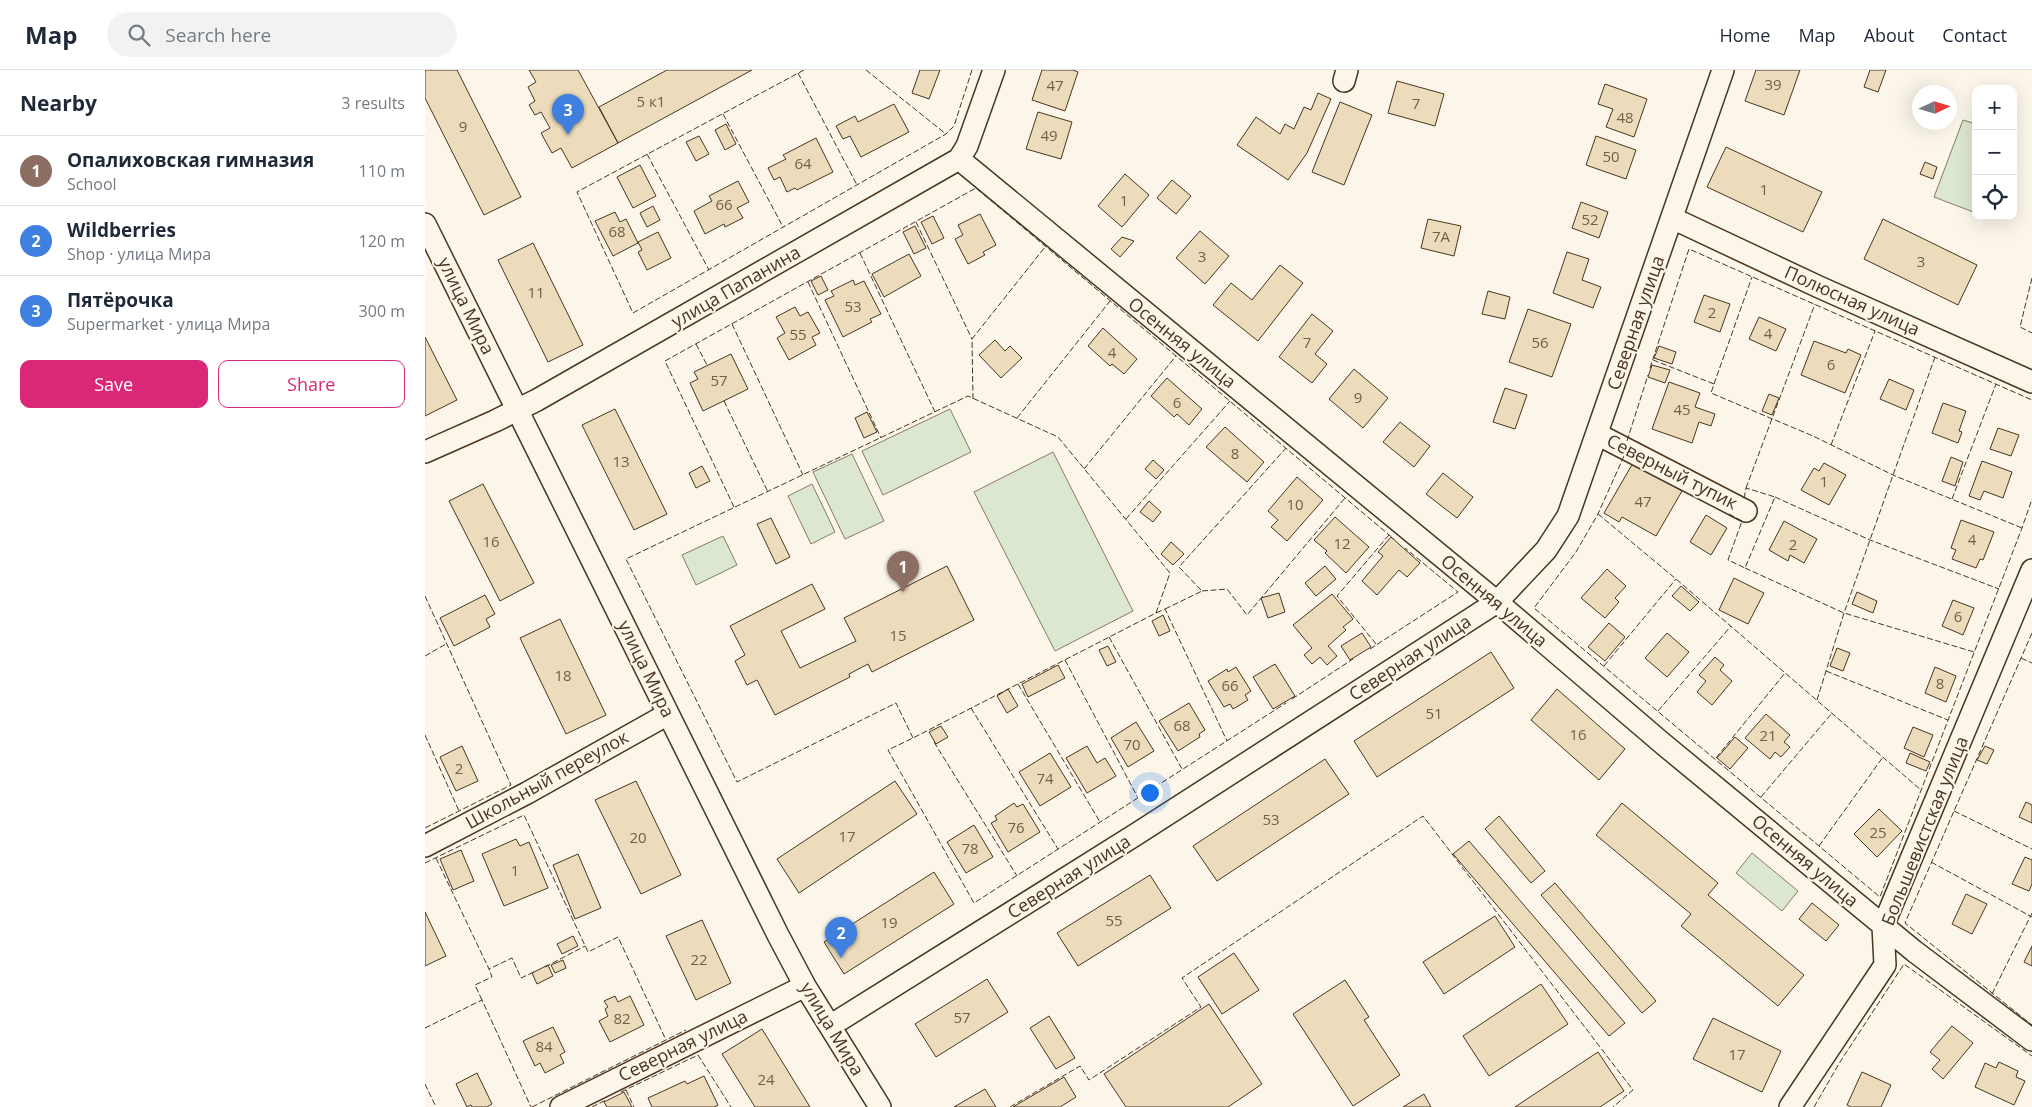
<!DOCTYPE html>
<html lang="en">
<head>
<meta charset="utf-8">
<style>
  body { margin:0; font-family:"Open Sans",sans-serif; background:#f2f2f3; color:#1f2937 }
  .controls { position:absolute; right:15px; top:15px; display:grid; overflow:hidden; border-radius:10px; box-shadow:0 5px 20px #0002 }
  .controls button { width:45px; height:45px; display:grid; place-items:center; padding:0; border:0; border-bottom:1px solid #e0e1e3; background:#fff; color:#1f2937; font:25px sans-serif }
  .compass { position:absolute; left:1487px; top:15px; width:45px; height:45px; border-radius:50%; background:#fff; box-shadow:0 5px 20px #0002; rotate:86deg }
  .you { position:absolute; left:724px; top:722px; width:18px; height:18px; margin:-12px; border:4px solid #fff; border-radius:50%; background:#1a73e8; box-shadow:0 0 0 8px #1a73e833 }
  .badge { display:grid; place-items:center; width:32px; height:32px; border-radius:50%; background:#db2777; color:#fff; font-size:16px; font-weight:700 }
  .pin { position:absolute; translate:-50% -41px; filter:drop-shadow(0 1px 2px #0008) }
  .pin::after { content:''; position:absolute; top:26px; width:18px; height:15px; background:inherit; clip-path:polygon(0 0,100% 0,50% 100%) }
  .list { margin:0; padding:0; list-style:none }
  h2 { display:flex; justify-content:space-between; align-items:center; height:65px; margin:0; padding:0 20px; font-size:21px }
  h2 small { font-size:16px; font-weight:400; color:#747a83 }
  .list li { display:grid; grid-template-columns:32px 1fr auto; gap:15px; align-items:center; box-sizing:border-box; height:70px; padding:0 20px; border-top:1px solid #e0e1e3 }
  .list b { display:block; font-size:19px; white-space:nowrap }
  .list p { margin:0; font-size:16px; white-space:nowrap; color:#747a83 }
  .list em { font-size:16px; font-style:normal; color:#747a83 }
  .actions { display:flex; gap:10px; padding:15px 20px }
  .actions a { flex:1; padding:11px 0; border:1px solid #db2777; border-radius:10px; text-align:center; font-size:18px; color:#db2777 }
  .actions .main { background:#db2777; color:#fff }
  .icon { flex:none; width:28px; height:28px; fill:none; stroke:currentColor; stroke-width:2; stroke-linecap:round; stroke-linejoin:round }
  .map { position:relative; flex:none; width:1607px; height:1037px; overflow:hidden }
  header { display:flex; align-items:center; gap:30px; box-sizing:border-box; height:70px; padding:0 25px; background:#fff; border-bottom:1px solid #e0e1e3 }
  header strong { font-size:24px }
  nav { display:flex; gap:28px; margin-inline-start:auto; font-size:18px }
  .search { width:350px; height:45px; background:#f2f2f3; display:flex; align-items:center; gap:12px; box-sizing:border-box; padding:0 18px; border-radius:28px; color:#747a83; font-size:19px }
  main { display:flex }
  aside { flex:1; background:#fff }
  .map>svg:first-child { display:block }
  .green { fill:#dce7d0; stroke:#887966 }
  .building { fill:#ecdcbc; stroke:#4a3520 }
  .lines { fill:none; stroke-linecap:round; stroke-linejoin:round }
  .minor-casing { stroke:#4a3520; stroke-width:24 }
  .minor { stroke:#fbf6e9; stroke-width:21 }
  .fence { stroke:#4a3520; stroke-width:1; stroke-dasharray:6 2.5; stroke-linecap:butt }
  .labels { text-anchor:middle; stroke-width:4; stroke-linejoin:round; paint-order:stroke }
  .number-label { font-size:15px; fill:#725f47 }
  .street-label { font-size:18px; fill:#4a3520; stroke:#fbf6e9 }
</style>
</head>
<body>
<header>
<strong>Map</strong>
<div class="search"><svg class="icon" aria-label="search" viewBox="0 0 24 24"><circle cx="10" cy="10" r="6"/><path d="M15 15l6 6"/></svg>Search here</div>
<nav><a>Home</a><a>Map</a><a>About</a><a>Contact</a></nav>
</header>
<main>
<aside>
<h2>Nearby<small>3 results</small></h2>
<ul class="list">
<li><span class="badge" style="background:#8d6e63">1</span><div><b>Опалиховская гимназия</b><p>School</p></div><em>110 m</em></li>
<li><span class="badge" style="background:#3f7fe0">2</span><div><b>Wildberries</b><p>Shop · улица Мира</p></div><em>120 m</em></li>
<li><span class="badge" style="background:#3f7fe0">3</span><div><b>Пятёрочка</b><p>Supermarket · улица Мира</p></div><em>300 m</em></li>
</ul>
<div class="actions"><a class="main">Save</a><a>Share</a></div>
</aside>
<div class="map">
<svg width="1607" height="1037" viewBox="0 0 1607 1037">
  <rect width="100%" height="100%" fill="#fbf6e9"/>
  <path class="green" d="M1538 50 1551 54V143L1509 127Z
    M525 339 546 382 458 425 437 381Z
    M628 382 708 541 630 581 549 422Z
    M427 384 459 451 420 469 388 402Z
    M387 414 410 462 386 474 363 426Z
    M298 466 312 495 271 515 257 485Z
    M1327 783 1373 821 1357 841 1311 803Z"/>
  <path class="building" d="M0 0H32L96 127 59 145 0 28Z
    M104 0H153L193 73 147 98 136 78 127 83 116 63 125 58 116 42 110 45 104 35 110 31 103 17 111 12Z
    M242 0H327L193 73 174 37Z
    M495 0H515L504 29 487 23Z
    M617 0H648L653 2 640 41 607 30Z
    M1331 0H1375L1359 45 1320 31Z
    M1445 0H1461L1453 22 1439 17Z
    M972 11 1019 24 1010 56 963 43Z
    M1180 14 1222 29 1209 67 1181 57 1188 39 1173 34Z
    M893 23 906 29 882 83 863 110 812 75 831 47 855 64 860 54 869 59 879 37 886 40Z
    M915 32 947 45 919 115 887 102Z
    M469 34 484 62 436 87 425 66 418 69 411 56 430 46 433 52Z
    M613 42 647 52 636 89 601 79Z
    M301 54 311 74 300 80 290 60Z
    M274 66 284 84 271 91 261 72Z
    M1171 66 1211 80 1201 109 1161 95Z
    M391 68 408 102 372 120 370 118 362 122 355 107 349 110 343 98 361 89 358 85Z
    M1301 77 1397 122 1378 162 1282 117Z
    M1500 92 1512 97 1508 109 1495 104Z
    M215 95 231 126 208 138 192 107Z
    M700 104 724 125 697 157 673 136Z
    M747 110 766 126 751 144 732 128Z
    M313 111 324 132 312 138 318 148 300 157 299 154 280 164 269 141 287 131 284 126Z
    M1156 132 1183 142 1174 168 1147 158Z
    M228 136 235 150 222 157 215 143Z
    M190 142 195 152 201 149 213 173 188 186 170 151Z
    M555 144 571 175 558 182 560 185 543 194 530 169 538 165 533 155Z
    M508 146 519 168 507 174 496 152Z
    M1003 149 1036 156 1029 186 996 178Z
    M1458 149 1552 195 1533 235 1439 189Z
    M490 156 501 178 489 184 478 162Z
    M775 161 804 186 780 214 751 188Z
    M233 162 246 188 222 200 213 182 217 180 213 172Z
    M697 167 709 171 695 187 686 179Z
    M108 173 158 275 123 292 73 190Z
    M1142 182 1164 189 1157 210 1176 217 1168 238 1128 223Z
    M484 184 496 206 459 227 447 204Z
    M855 195 878 213 833 271 788 235 806 213 827 230Z
    M396 206 403 220 393 225 386 211Z
    M428 210 430 215 439 211 456 244 445 249 447 252 418 267 400 230 409 226 406 221Z
    M1063 221 1085 227 1080 249 1057 244Z
    M1279 225 1305 234 1295 262 1269 252Z
    M370 237 375 246 383 242 395 263 387 267 391 275 364 290 352 268 360 263 351 247Z
    M1103 239 1146 254 1127 307 1084 292Z
    M887 244 908 261 890 284 902 294 887 313 854 287Z
    M1334 247 1361 259 1351 281 1324 269Z
    M678 258 712 289 699 304 687 294 685 296 663 276Z
    M0 267 32 330 0 346Z
    M570 270 580 281 585 276 597 288 576 308 554 285Z
    M1389 271 1421 283 1423 279 1436 285 1420 323 1376 305Z
    M1234 276 1251 282 1247 294 1229 288Z
    M306 284 323 319 278 341 265 313 273 309 269 302Z
    M1227 295 1245 300 1240 313 1223 307Z
    M929 299 963 328 938 358 904 329Z
    M742 308 777 339 764 355 752 344 749 347 726 326Z
    M1464 309 1489 320 1481 340 1455 329Z
    M1244 312 1275 323 1270 337 1290 344 1286 356 1274 352 1267 373 1227 359Z
    M1080 318 1102 325 1090 359 1068 352Z
    M1344 324 1354 328 1347 345 1337 341Z
    M1518 333 1541 341 1534 361 1537 362 1533 373 1507 363Z
    M190 339 242 444 209 460 157 355Z
    M442 342 452 362 439 368 430 348Z
    M975 352 1005 376 989 397 958 372Z
    M800 357 839 392 822 412 781 377Z
    M1573 358 1594 365 1586 386 1565 379Z
    M1526 387 1538 392 1530 416 1517 411Z
    M728 390 739 400 731 409 720 399Z
    M1557 391 1587 402 1578 428 1559 421 1555 430 1544 426Z
    M1208 393 1257 421 1231 466 1197 447 1194 452 1179 443Z
    M1399 393 1421 405 1404 435 1376 420 1389 398 1394 401Z
    M277 396 285 411 271 418 264 403Z
    M1018 403 1048 427 1032 448 1001 424Z
    M872 407 898 430 862 471 846 457 853 450 843 441Z
    M58 414 109 513 75 531 24 431Z
    M724 431 736 442 728 452 715 442Z
    M1281 445 1302 458 1286 485 1265 472Z
    M910 447 944 477 921 503 900 483 902 481 889 470Z
    M346 448 365 487 351 494 332 454Z
    M1536 450 1569 462 1558 490 1555 489 1551 498 1527 489 1531 480 1526 478Z
    M1359 451 1392 469 1379 493 1365 485 1363 491 1344 480Z
    M966 467 995 493 982 507 974 500 952 525 937 511 958 486 953 482Z
    M746 472 759 484 748 495 736 484Z
    M522 496 549 550 447 602 443 594 424 604 425 607 350 645 332 610 322 615 310 591 320 585 305 556 387 514 400 539 356 561 375 598 431 571 419 548Z
    M900 496 911 509 891 526 880 513Z
    M1182 499 1201 516 1190 528 1194 532 1180 548 1156 528Z
    M1309 508 1339 523 1323 554 1294 540Z
    M1256 516 1274 532 1265 541 1247 526Z
    M1432 522 1452 531 1448 543 1427 534Z
    M854 523 860 542 843 548 836 528Z
    M907 524 928 549 918 557 921 560 903 576 912 586 902 595 895 587 887 594 879 585 887 578 868 555Z
    M60 525 70 544 61 549 65 557 29 576 15 548Z
    M1528 530 1549 538 1538 565 1517 556Z
    M738 545 745 561 734 566 727 551Z
    M135 549 181 645 141 664 95 568Z
    M1184 553 1200 567 1180 591 1163 577Z
    M937 563 946 577 925 590 916 576Z
    M1242 563 1264 582 1242 607 1220 588Z
    M683 576 691 592 682 596 674 580Z
    M1412 578 1425 583 1418 601 1405 596Z
    M1066 582 1089 618 952 707 929 671Z
    M1290 587 1299 595 1295 600 1307 611 1287 635 1272 622 1281 611 1274 605Z
    M850 594 870 626 848 639 828 607Z
    M633 595 640 608 603 627 597 614Z
    M811 597 826 621 820 625 823 630 808 639 805 634 799 637 783 611 802 599 803 602Z
    M1510 597 1531 606 1521 632 1500 623Z
    M583 619 593 636 582 643 572 626Z
    M1132 619 1200 679 1174 710 1106 650Z
    M764 633 780 660 774 664 775 667 753 681 734 651Z
    M1341 644 1365 665 1359 672 1365 677 1356 687 1350 682 1345 689 1320 668Z
    M711 652 729 681 703 697 686 668Z
    M516 656 523 667 511 674 504 662Z
    M1488 657 1508 665 1499 687 1479 678Z
    M1310 667 1323 678 1305 699 1292 688Z
    M37 676 53 711 31 721 15 687Z
    M662 676 672 693 680 688 691 706 662 723 641 688Z
    M1560 676 1569 680 1562 694 1552 690Z
    M625 683 646 717 615 736 594 702Z
    M1485 683 1505 692 1501 701 1481 693Z
    M900 689 924 724 792 811 768 776Z
    M211 711 256 805 216 824 170 730Z
    M470 711 492 744 374 823 352 789Z
    M1601 732 1607 735V753L1594 747Z
    M589 733 592 737 598 734 615 762 583 782 566 753 572 750 570 746Z
    M1197 733 1293 813 1283 825 1379 905 1353 936 1256 856 1266 844 1171 765Z
    M1454 739 1477 761 1452 787 1429 764Z
    M1074 746 1120 801 1106 813 1060 759Z
    M549 755 568 787 541 803 522 772Z
    M91 769 95 776 104 772 123 818 79 836 57 784Z
    M1044 771 1200 953 1184 966 1028 784Z
    M36 780 49 811 28 820 15 789Z
    M153 784 176 838 150 849 128 795Z
    M1600 787 1607 790V814L1604 821 1587 814Z
    M509 802 529 834 419 904 399 872Z
    M725 805 746 838 653 896 632 863Z
    M1130 813 1231 931 1217 943 1116 825Z
    M1541 824 1562 834 1547 864 1527 854Z
    M1387 833 1414 855 1401 871 1374 849Z
    M0 842 21 886 0 896Z
    M1070 846 1090 877 1019 924 998 892Z
    M277 850 306 913 271 930 241 866Z
    M148 866 153 876 137 884 132 874Z
    M1607 876V896L1599 892Z
    M809 883 834 920 797 944 773 907Z
    M138 890 141 898 130 903 126 895Z
    M123 895 128 906 112 914 107 903Z
    M562 909 583 942 511 987 490 954Z
    M920 910 944 947 939 950 975 1005 928 1036 868 944Z
    M1116 914 1143 954 1064 1006 1038 966Z
    M190 926 193 932 205 926 219 955 185 972 174 951 183 946 180 939 183 937 179 931Z
    M784 934 837 1014 803 1037H701L679 1004Z
    M624 946 650 988 631 999 605 958Z
    M1288 948 1356 981 1337 1022 1268 989Z
    M1527 956 1548 973 1518 1009 1507 999 1515 990 1505 982Z
    M128 957 140 982 135 985 139 993 120 1003 115 993 110 996 98 971Z
    M337 959 385 1037H330L297 984Z
    M1173 982 1199 1021 1175 1037H1090Z
    M1574 992 1593 1001 1591 1007 1600 1011 1589 1035 1550 1017 1560 993 1571 998Z
    M1437 1002 1466 1015 1456 1037H1426L1422 1035Z
    M52 1003 67 1034 62 1037H47L46 1035 42 1037 31 1014Z
    M279 1006 293 1035 289 1037H227L223 1028 260 1011 262 1014Z
    M639 1007 651 1027 635 1037H588Z
    M560 1019 571 1037H529Z
    M199 1022 207 1037H182L179 1032Z
    M999 1024 1006 1037H978Z"/>
  <g class="lines">
    <defs>
      <path id="minor" d="M919 11 922 0
        M534 89 1072 532 1237 673 1489 881 1607 970
        M1247 148 1394 217 1607 312
        M0 154 353 865 380 916 455 1037
        M1172 364 1321 441
        M0 382 70 351 112 330 534 89 542 76 569 0
        M0 776 102 723 243 644
        M405 956 710 765 1072 532 1121 480 1143 446 1298 0
        M136 1037 380 916
        M1365 1037 1460 895 1458 856 1607 500"/>
    </defs>
    <use href="#minor" class="minor-casing"/>
    <use href="#minor" class="minor"/>
    <path class="fence" d="M379 0 152 122 208 243 521 64 529 56 547 0
      M441 0 521 64
      M373 3 432 115
      M298 44 358 157
      M222 84 284 200
      M491 152 547 269
      M435 183 510 342
      M1607 208 1595 257 1607 263
      M383 212 456 368
      M307 254 378 405
      M271 274 282 295
      M1228 290 1289 314 1286 323 1388 366 1468 405 1597 458
      M1225 298 1264 179 1607 330
      M1289 314 1327 207
      M548 329 547 269 620 177
      M299 331 343 422
      M592 348 685 231
      M1202 371 1223 305
      M1406 375 1450 261
      M1199 386 1173 444 1151 482 1109 538 1455 827 1597 458 1607 429
      M659 399 751 286
      M1321 418 1390 234
      M1350 427 1445 470 1574 519
      M1527 429 1571 314
      M309 437 240 291 551 118 969 469
      M1173 444 1251 509 1496 720
      M1304 444 1317 451 1303 490 1320 498 1350 427 1321 418 1319 429 1317 428
      M701 449 805 331
      M1320 498 1419 543 1549 582
      M777 521 802 519 822 545 920 428
      M0 526 86 715 0 758
      M740 539 777 521 754 497 861 378
      M731 543 740 539 802 671
      M1607 563 1480 853 1607 955
      M684 567 757 699
      M951 574 912 526 964 465
      M945 579 1033 522 980 478
      M0 586 21 574
      M1596 588 1607 593
      M640 590 713 728
      M1179 596 1251 509
      M1401 601 1523 650
      M593 614 675 752
      M867 629 928 589
      M1392 630 1419 543 1510 287
      M546 638 633 779
      M1233 641 1306 556
      M0 665 34 741
      M488 668 471 633 312 712 201 489 543 326 633 367 745 503 731 543 488 668 463 680 549 833 861 633
      M509 672 592 806
      M1291 688 1360 603
      M1336 727 1407 643
      M1529 741 1607 779
      M1394 776 1458 687
      M11 788 64 899 87 888 96 908 109 902
      M1506 792 1607 847
      M0 793 99 745 163 882 193 867 241 970
      M120 897 160 876
      M1567 924 1607 843
      M57 930 50 915 67 907 64 899
      M0 958 57 930 106 1037
      M0 1014 11 1037
      M201 1020 209 1037
      M196 1022 273 985 306 1037
      M107 1037 261 960
      M167 1037 181 1030
      M585 1037 655 996 664 1010 776 937 757 908 998 746 1208 1020 1188 1037
      M1389 1037 1415 992 1479 894 1607 986"/>
  </g>
  <g class="labels">
    <g class="number-label">
      <text x="1348" y="20">39</text>
      <text x="630" y="21">47</text>
      <text x="226" y="37">5 к1</text>
      <text x="991" y="39">7</text>
      <text x="1200" y="53">48</text>
      <text x="38" y="62">9</text>
      <text x="624" y="71">49</text>
      <text x="1186" y="92">50</text>
      <text x="378" y="99">64</text>
      <text x="1339" y="125">1</text>
      <text x="699" y="136">1</text>
      <text x="299" y="140">66</text>
      <text x="1165" y="155">52</text>
      <text x="192" y="167">68</text>
      <text x="1016" y="172">7А</text>
      <text x="777" y="192">3</text>
      <text x="1496" y="197">3</text>
      <text x="111" y="228">11</text>
      <text x="428" y="242">53</text>
      <text x="1287" y="248">2</text>
      <text x="1343" y="269">4</text>
      <text x="373" y="270">55</text>
      <text x="882" y="278">7</text>
      <text x="1115" y="278">56</text>
      <text x="687" y="288">4</text>
      <text x="1406" y="300">6</text>
      <text x="294" y="316">57</text>
      <text x="933" y="333">9</text>
      <text x="752" y="338">6</text>
      <text x="1257" y="345">45</text>
      <text x="810" y="389">8</text>
      <text x="196" y="397">13</text>
      <text x="1399" y="417">1</text>
      <text x="1218" y="437">47</text>
      <text x="870" y="440">10</text>
      <text x="1547" y="475">4</text>
      <text x="66" y="477">16</text>
      <text x="917" y="479">12</text>
      <text x="1368" y="480">2</text>
      <text x="1533" y="552">6</text>
      <text x="473" y="571">15</text>
      <text x="138" y="611">18</text>
      <text x="1515" y="619">8</text>
      <text x="805" y="621">66</text>
      <text x="1009" y="649">51</text>
      <text x="757" y="661">68</text>
      <text x="1153" y="670">16</text>
      <text x="1343" y="671">21</text>
      <text x="707" y="680">70</text>
      <text x="34" y="704">2</text>
      <text x="620" y="714">74</text>
      <text x="846" y="755">53</text>
      <text x="591" y="763">76</text>
      <text x="1453" y="768">25</text>
      <text x="422" y="772">17</text>
      <text x="213" y="773">20</text>
      <text x="545" y="784">78</text>
      <text x="90" y="806">1</text>
      <text x="689" y="856">55</text>
      <text x="464" y="858">19</text>
      <text x="274" y="895">22</text>
      <text x="537" y="953">57</text>
      <text x="197" y="954">82</text>
      <text x="119" y="982">84</text>
      <text x="1312" y="990">17</text>
      <text x="341" y="1015">24</text>
    </g>
    <g class="street-label">
      <text transform="translate(311 217) rotate(-30)" y="6">улица Папанина</text>
      <text transform="translate(1427 231) rotate(24)" y="6">Полюсная улица</text>
      <text transform="translate(41 236) rotate(64)" y="6">улица Мира</text>
      <text transform="translate(1211 253) rotate(-71)" y="6">Северная улица</text>
      <text transform="translate(757 273) rotate(39)" y="6">Осенняя улица</text>
      <text transform="translate(1247 402) rotate(27)" y="6">Северный тупик</text>
      <text transform="translate(1069 531) rotate(40)" y="6">Осенняя улица</text>
      <text transform="translate(985 588) rotate(-33)" y="6">Северная улица</text>
      <text transform="translate(221 599) rotate(64)" y="6">улица Мира</text>
      <text transform="translate(122 710) rotate(-29)" y="6">Школьный переулок</text>
      <text transform="translate(1500 761) rotate(-68)" y="6">Большевистская улица</text>
      <text transform="translate(1380 791) rotate(40)" y="6">Осенняя улица</text>
      <text transform="translate(644 807) rotate(-32)" y="6">Северная улица</text>
      <text transform="translate(407 959) rotate(59)" y="6">улица Мира</text>
      <text transform="translate(258 976) rotate(-26)" y="6">Северная улица</text>
    </g>
  </g>
</svg>
<div class="controls">
<button>+</button>
<button>−</button>
<button><svg class="icon" aria-label="locate" viewBox="0 0 24 24"><circle cx="12" cy="12" r="6"/><path d="M12 2v4M12 18v4M2 12h4M18 12h4"/></svg></button>
</div>
<svg class="compass" viewBox="-18 -18 36 36"><path d="M0-13l5 13h-10z" fill="#e53935"/><path d="M0 13l5-13h-10z" fill="#747a83"/></svg>
<div class="you"></div>
<div class="pin badge" style="left:478px;top:522px;background:#8d6e63">1</div>
<div class="pin badge" style="left:416px;top:888px;background:#3f7fe0">2</div>
<div class="pin badge" style="left:143px;top:65px;background:#3f7fe0">3</div>
</div>
</main>
</body>
</html>
